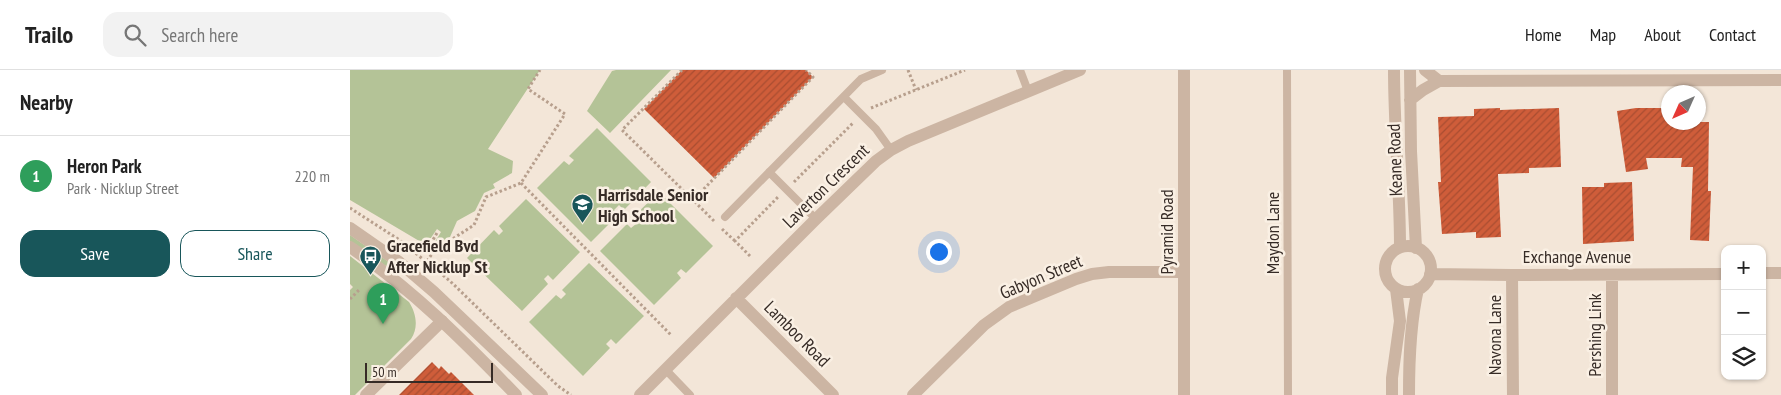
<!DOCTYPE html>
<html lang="en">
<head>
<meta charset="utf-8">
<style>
  body { margin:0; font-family:"PT Sans Narrow",sans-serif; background:#f2f2f2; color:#222 }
  .controls { position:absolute; right:15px; bottom:15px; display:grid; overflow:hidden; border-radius:10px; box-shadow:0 1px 4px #0004 }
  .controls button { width:45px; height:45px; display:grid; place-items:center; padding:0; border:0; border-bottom:1px solid #e0e0e0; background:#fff; color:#222; font:25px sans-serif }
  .compass { position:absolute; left:1311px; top:15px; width:45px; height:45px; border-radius:50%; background:#fff; box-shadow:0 1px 4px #0004; rotate:225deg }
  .scale { position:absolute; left:15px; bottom:12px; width:128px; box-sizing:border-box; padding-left:5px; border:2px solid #362b26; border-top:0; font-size:14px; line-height:18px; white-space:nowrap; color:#362b26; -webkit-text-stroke:4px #faf0e4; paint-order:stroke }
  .you { position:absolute; left:588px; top:181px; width:18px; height:18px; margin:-12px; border:4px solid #fff; border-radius:50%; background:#1a73e8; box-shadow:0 0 0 8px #1a73e833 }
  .badge { display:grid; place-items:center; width:32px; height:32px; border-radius:50%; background:#18565a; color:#fff; font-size:16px; font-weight:700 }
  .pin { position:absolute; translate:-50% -41px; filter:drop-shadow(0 1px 2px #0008) }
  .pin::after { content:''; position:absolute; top:26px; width:18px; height:15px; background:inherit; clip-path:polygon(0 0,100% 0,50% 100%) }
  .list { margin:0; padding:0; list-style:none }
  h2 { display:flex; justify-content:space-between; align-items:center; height:65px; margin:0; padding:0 20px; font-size:21px }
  h2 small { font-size:16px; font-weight:400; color:#767676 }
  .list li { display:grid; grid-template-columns:32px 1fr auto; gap:15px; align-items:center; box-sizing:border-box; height:80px; padding:0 20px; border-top:1px solid #e0e0e0 }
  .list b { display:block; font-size:19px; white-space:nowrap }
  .list p { margin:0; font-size:16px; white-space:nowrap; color:#767676 }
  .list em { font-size:16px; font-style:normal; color:#767676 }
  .actions { display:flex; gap:10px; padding:15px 20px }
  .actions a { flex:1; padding:11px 0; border:1px solid #18565a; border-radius:15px; text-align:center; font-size:18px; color:#18565a }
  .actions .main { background:#18565a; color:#fff }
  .icon { flex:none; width:28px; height:28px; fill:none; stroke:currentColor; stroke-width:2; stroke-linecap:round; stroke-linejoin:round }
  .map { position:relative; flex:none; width:1431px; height:325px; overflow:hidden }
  header { display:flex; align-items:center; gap:30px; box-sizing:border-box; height:70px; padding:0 25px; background:#fff; border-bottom:1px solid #e0e0e0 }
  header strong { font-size:24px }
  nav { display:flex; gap:28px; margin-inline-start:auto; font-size:18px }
  .search { width:350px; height:45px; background:#f2f2f2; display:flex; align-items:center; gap:12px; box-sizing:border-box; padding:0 18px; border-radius:15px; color:#767676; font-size:19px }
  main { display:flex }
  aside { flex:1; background:#fff }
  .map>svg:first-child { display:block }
  .green { fill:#b4c397 }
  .building { fill:url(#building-hatch) }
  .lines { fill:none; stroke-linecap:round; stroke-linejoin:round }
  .path { stroke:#b79f8d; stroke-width:3; stroke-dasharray:2.5 2.5; stroke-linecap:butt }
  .service { stroke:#ccb5a3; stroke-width:8 }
  .minor { stroke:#ccb5a3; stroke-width:12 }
  .tertiary { stroke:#ccb5a3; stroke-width:12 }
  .labels { text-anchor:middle; stroke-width:5; stroke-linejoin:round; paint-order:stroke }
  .street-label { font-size:18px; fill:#362b26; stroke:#faf0e4 }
  .poi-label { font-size:18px; font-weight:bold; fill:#362b26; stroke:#faf0e4; text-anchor:start }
</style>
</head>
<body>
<header>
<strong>Trailo</strong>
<div class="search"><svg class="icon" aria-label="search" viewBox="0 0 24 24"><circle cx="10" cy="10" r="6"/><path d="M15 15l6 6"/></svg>Search here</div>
<nav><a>Home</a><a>Map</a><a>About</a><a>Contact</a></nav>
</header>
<main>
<aside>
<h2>Nearby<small></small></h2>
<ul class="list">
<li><span class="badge" style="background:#2e9e5b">1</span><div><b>Heron Park</b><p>Park · Nicklup Street</p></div><em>220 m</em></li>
</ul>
<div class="actions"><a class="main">Save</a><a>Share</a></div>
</aside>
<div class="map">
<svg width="1431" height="325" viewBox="0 0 1431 325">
  <defs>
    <pattern id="building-hatch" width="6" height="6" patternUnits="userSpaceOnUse" patternTransform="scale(1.25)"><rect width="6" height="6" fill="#cf5d3a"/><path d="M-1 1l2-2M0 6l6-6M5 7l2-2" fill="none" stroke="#a94d31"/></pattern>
  </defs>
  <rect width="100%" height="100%" fill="#f3e6d8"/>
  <path class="green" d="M0 0H190L138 79 163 91 162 103 143 114 145 118 134 123 125 141 107 151 100 167 83 175 91 162 87 159 76 175 0 130Z
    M266 0H321L260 63 237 41 262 1Z
    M247 58 301 112 274 140 269 135 264 140 268 145 241 172 187 118 214 91 219 95 224 90 219 86Z
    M309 122 363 176 336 203 331 199 327 203 331 208 304 235 250 181 277 154 281 158 286 154 281 149Z
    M176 129 230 182 203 210 198 205 194 209 198 214 172 241 117 188 144 160 149 165 153 161 149 156Z
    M0 165 46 197 43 201 0 171Z
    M0 186 59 232C66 243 69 257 61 269L5 325H0V220L3 217 0 214Z
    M239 193 294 246 266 274 261 269 256 274 260 278 233 306 179 252 206 225 211 229 216 224 212 220Z"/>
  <path class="building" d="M332 0H456L463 7 364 108 294 39Z
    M1150 38V40L1209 38 1211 97 1179 98V103L1148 104 1151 167 1126 168V162L1092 164 1088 112H1091L1088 47 1124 46V39Z
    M1286 38H1318V52H1359L1358 121H1361L1359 171 1340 170 1343 97H1331L1332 88H1296L1298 99 1276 102 1267 41Z
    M1282 112 1284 171 1233 174 1232 117H1254V113Z
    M82 292 89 299 91 296 99 304 101 302 124 325H49Z"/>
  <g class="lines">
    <path class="path" d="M332 0 272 60 343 130
      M558 0 566 20
      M521 38 615 0
      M444 112 503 53
      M171 113 322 266
      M0 138 48 169 100 211 208 316 221 325
      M364 151 343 130 463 7 456 0
      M372 159 385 171
      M84 181 79 177 88 161
      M400 186 385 171 428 127
      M77 191 84 181 124 155 136 127 171 113 215 44 178 19 190 0
      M0 229 10 219"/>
    <path class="service" d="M670 0 678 21
      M937 0 938 325
      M494 27 526 59 541 80
      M419 102 466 149
      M375 147 507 13 511 9 532 0
      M315 299 340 325"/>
    <path class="minor" d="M1044 0C1044 59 1050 118 1050 177
      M1060 0 1061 81 1066 178
      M1089 11 1431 10
      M1060 30 1073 20 1089 11 1075 0
      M1035 199a23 23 0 1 1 46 0a23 23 0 1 1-46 0Z
      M1412 203H1431
      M1080 204 1162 205 1375 204
      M1162 205 1163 325
      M1262 205V325
      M386 228 483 325
      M16 325 92 251
      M290 325 466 149 526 91 541 80 558 71 730 0
      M563 325 634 255 659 237 726 209 742 204 759 202H834
      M834 325V0
      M1042 325V308L1050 251 1046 219
      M1059 325C1059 290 1060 254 1068 219"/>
    <path class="tertiary" d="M0 158 49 192 84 222 192 325
      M0 177C62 219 114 271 166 325"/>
  </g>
  <defs>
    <symbol id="school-pin" viewBox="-11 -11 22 30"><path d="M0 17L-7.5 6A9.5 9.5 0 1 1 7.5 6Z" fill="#18565a" stroke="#faf0e4"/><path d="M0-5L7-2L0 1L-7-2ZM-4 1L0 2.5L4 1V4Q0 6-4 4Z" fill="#fff"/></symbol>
    <symbol id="bus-pin" viewBox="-11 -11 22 30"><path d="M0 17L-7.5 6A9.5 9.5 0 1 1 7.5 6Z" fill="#18565a" stroke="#faf0e4"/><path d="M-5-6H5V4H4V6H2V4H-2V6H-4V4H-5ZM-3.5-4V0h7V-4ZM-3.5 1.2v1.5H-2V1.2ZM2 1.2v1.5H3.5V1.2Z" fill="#fff"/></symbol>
  </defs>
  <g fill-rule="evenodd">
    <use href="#school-pin" x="220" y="122" width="25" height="34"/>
    <use href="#bus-pin" x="8" y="174" width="25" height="34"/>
  </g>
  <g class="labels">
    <g class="street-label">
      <text transform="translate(1045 90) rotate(-92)" y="6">Keane Road</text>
      <text transform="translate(476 116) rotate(-44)" y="6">Laverton Crescent</text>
      <text transform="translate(817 162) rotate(-90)" y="6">Pyramid Road</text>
      <text transform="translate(923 163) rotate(-90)" y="6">Maydon Lane</text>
      <text x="1227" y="193">Exchange Avenue</text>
      <text transform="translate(691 207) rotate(-23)" y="6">Gabyon Street</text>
      <text transform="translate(447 264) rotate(45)" y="6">Lamboo Road</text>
      <text transform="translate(1145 265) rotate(-90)" y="6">Navona Lane</text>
      <text transform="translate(1245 265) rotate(-90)" y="6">Pershing Link</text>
    </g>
    <g class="poi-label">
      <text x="248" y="131">Harrisdale Senior<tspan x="248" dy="21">High School</tspan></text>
      <text x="37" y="182">Gracefield Bvd<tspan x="37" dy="21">After Nicklup St</tspan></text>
    </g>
  </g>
</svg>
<div class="controls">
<button>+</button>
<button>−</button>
<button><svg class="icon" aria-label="layers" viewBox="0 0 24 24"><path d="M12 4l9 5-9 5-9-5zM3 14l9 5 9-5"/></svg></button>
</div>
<svg class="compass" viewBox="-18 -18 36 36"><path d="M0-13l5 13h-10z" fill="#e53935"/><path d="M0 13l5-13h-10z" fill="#767676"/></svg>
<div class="scale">50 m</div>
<div class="you"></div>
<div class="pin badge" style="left:33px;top:254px;background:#2e9e5b">1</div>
</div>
</main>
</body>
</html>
